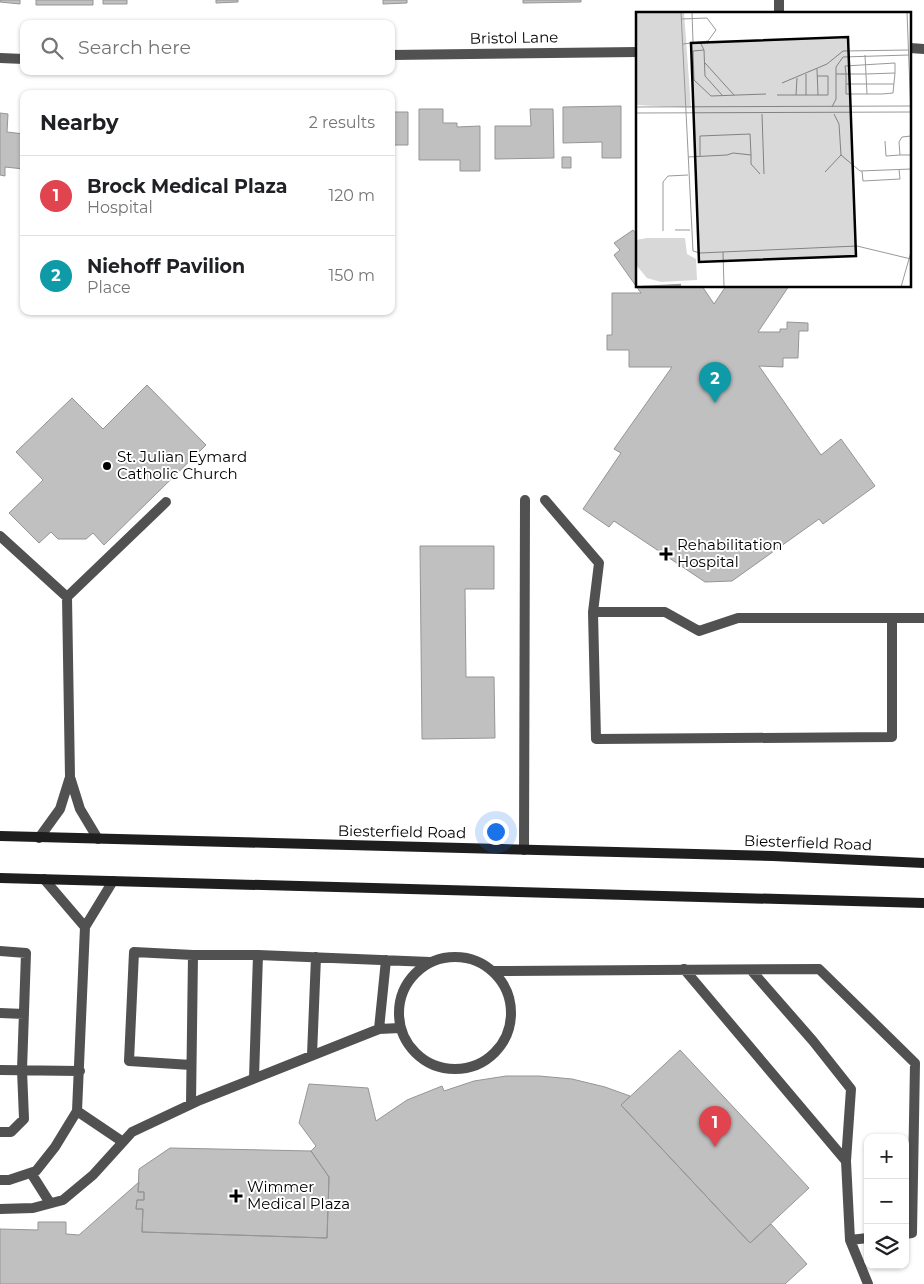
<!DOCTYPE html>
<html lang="en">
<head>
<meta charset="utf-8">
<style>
  body { margin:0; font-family:Montserrat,sans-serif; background:#f6f6f6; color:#202124 }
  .controls { position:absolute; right:15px; bottom:15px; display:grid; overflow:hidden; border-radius:10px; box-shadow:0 1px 4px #0004 }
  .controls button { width:45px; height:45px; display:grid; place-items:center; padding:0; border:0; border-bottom:1px solid #e0e0e0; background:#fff; color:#202124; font:25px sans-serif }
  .you { position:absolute; left:495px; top:831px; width:18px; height:18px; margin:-12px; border:4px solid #fff; border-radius:50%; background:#1a73e8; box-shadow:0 0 0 8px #1a73e833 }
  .badge { display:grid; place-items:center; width:32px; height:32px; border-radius:50%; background:#7c3aed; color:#fff; font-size:16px; font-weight:700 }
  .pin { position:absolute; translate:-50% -41px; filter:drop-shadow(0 1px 2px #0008) }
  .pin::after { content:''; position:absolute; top:26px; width:18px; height:15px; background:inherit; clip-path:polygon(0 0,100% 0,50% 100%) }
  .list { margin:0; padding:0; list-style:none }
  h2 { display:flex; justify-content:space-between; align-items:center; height:65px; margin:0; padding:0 20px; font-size:21px }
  h2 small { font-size:16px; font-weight:400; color:#757577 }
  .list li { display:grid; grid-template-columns:32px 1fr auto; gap:15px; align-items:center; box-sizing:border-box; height:80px; padding:0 20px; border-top:1px solid #e0e0e0 }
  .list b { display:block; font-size:19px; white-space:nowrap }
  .list p { margin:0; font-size:16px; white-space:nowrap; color:#757577 }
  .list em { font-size:16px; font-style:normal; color:#757577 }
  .icon { flex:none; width:28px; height:28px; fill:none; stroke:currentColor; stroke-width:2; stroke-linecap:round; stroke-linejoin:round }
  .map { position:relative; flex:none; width:924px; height:1284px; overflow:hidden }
  .search { position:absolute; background:#fff; box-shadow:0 1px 4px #0004; left:20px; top:20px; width:375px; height:55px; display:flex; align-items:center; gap:12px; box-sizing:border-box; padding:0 18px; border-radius:10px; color:#757577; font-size:19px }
  .panel { position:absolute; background:#fff; box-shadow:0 1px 4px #0004; left:20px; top:90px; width:375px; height:225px; border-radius:10px }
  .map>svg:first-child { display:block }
  .building { fill:#c0c0c0; stroke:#959595 }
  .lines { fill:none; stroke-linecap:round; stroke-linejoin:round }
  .service { stroke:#515151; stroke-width:10 }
  .minor { stroke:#515151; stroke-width:10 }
  .secondary { stroke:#1e1e1e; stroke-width:10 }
  .poi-dot { fill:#000; stroke:#fff; stroke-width:2 }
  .labels { text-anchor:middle; stroke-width:4; stroke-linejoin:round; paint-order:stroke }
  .street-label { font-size:15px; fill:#000; stroke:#fff }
  .poi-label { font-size:15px; fill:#000; stroke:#fff; text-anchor:start }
  .inset-river { fill:none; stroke:#9f9f9f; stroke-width:2.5 }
  .inset-road { fill:none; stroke:#999; stroke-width:1 }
  .view { fill:#000; fill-opacity:0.15; stroke:#000; stroke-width:2.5 }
  .inset-edge { fill:none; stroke:#000; stroke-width:2.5 }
</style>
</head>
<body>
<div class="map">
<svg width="924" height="1284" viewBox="0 0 924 1284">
  <rect width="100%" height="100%" fill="#fff"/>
  <path class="building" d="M0 0H20V4L0 2Z
    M36 0H93V5H36Z
    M103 0H127V4H103Z
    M216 0H238V2L216 3Z
    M383 0H407V3L383 4Z
    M523 0H581V2L523 3Z
    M621 106V158H602V142L563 143V107Z
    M419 109H443V123H457V127L480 126V171H460V160H419Z
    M530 109H553L554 158 495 159V126H531Z
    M391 112H408V145H391Z
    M0 113 8 114 7 132 24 134V169L5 167V176L0 175Z
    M562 157H571V168H562Z
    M633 230 638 236V286H702L714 304 726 286H789L758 332H780V329H787V322L808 323V331H799L798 358H783V367L759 366 821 455 841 439 875 486 823 524 819 519 732 581 705 582 614 521 609 527 583 509 621 453 614 449 672 367H629V350H607V335H612V293H641L614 255 620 250 614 243Z
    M147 385 206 445 104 545 93 533 86 539H58L51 532 39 543 9 513 43 480 16 452 72 398 103 429Z
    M420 546H494V589H465L466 677H494L495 738 422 739Z
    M680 1050 809 1188 750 1243 621 1105Z
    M506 1076H539L572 1079 605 1087 630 1096 621 1105 750 1243 771 1224 807 1264 785 1284H0V1229L38 1230V1222H66V1234L79 1235 139 1182 138 1192H144V1200H137L136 1209H143L142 1232 327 1238 329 1177 311 1151 316 1146 299 1123 309 1084 368 1088 376 1121 407 1100 442 1086 444 1091 474 1081Z
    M170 1148 311 1151 329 1177 327 1238 142 1232 143 1209H136L137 1200H144V1192H138L139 1169Z"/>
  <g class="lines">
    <path class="service" d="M545 500 599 563 593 612
      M0 536 67 597 70 777 60 809 39 838
      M67 597 166 502
      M892 618V737L596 739 593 612H665L699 631 738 618H924
      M70 777 80 809 98 839
      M524 850 525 500
      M44 879 85 927
      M0 951 26 953 22 1070 24 1119 11 1132H0
      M193 955H258L254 1078
      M258 955 430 962
      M399 1013a56 56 0 1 1 112 0a56 56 0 1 1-112 0Z
      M684 969 846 1161
      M751 970 813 1041 851 1089 846 1161 850 1240
      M494 971 819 969 915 1063 912 1233 905 1234
      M0 1013 24 1014
      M379 1029 386 960
      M312 1055 316 957
      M0 1070 80 1071
      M191 1104 193 955 134 952 129 1061 191 1065
      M77 1111 123 1142
      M31 1173 50 1203
      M0 1180H9L36 1171 55 1147 77 1111 85 927 113 881
      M0 1209 33 1208 63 1200 93 1175 132 1132 200 1100 379 1029 400 1028
      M868 1238 850 1240 868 1284"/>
    <path class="minor" d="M779 0V14
      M910 48 924 49
      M391 55 638 52
      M0 58 24 59"/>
    <path class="secondary" d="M0 836 773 856 924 863
      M0 878 924 903"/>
  </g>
  <g class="poi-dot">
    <circle cx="107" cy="466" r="5"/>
    <path d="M663.5 546.5h5v5h5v5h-5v5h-5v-5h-5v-5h5z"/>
    <path d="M233.5 1188.5h5v5h5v5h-5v5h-5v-5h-5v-5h5z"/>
  </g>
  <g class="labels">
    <g class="street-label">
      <text transform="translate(514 38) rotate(-1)" y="5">Bristol Lane</text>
      <text transform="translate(402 832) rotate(1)" y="5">Biesterfield Road</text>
      <text transform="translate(808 843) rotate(2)" y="5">Biesterfield Road</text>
    </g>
    <g class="poi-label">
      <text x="117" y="462">St. Julian Eymard<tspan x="117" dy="17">Catholic Church</tspan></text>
      <text x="677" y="550">Rehabilitation<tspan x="677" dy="17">Hospital</tspan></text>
      <text x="247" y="1192">Wimmer<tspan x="247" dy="17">Medical Plaza</tspan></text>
    </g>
  </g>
  <g transform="translate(636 12)">
    <rect width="275" height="275" fill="#fff"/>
    <path d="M0 0H48L55 96 0 93ZM11 226H49L51 242 60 247 61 268 25 270 11 266 0 253V228Z" fill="#d8d8d8"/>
    <path class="inset-river" d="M6 275 45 273"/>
    <path class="inset-road" d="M45 0 57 239 64 241 221 234 275 247M56 0 57 30M271 0 275 104M45 7 71 6 80 18 72 29 47 32M64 30 68 38 57 39 58 68 75 84 130 82M68 38 69 64 86 83M229 43 231 82M69 51 98 83M181 57 182 83H192V64H181M170 62V83H182M200 62H230L259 61 257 81 246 82H210V62L209 54 259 51V61M146 71 191 52 207 39 272 38M210 72H258M141 83H170M160 83 161 66M0 95 275 94M196 95 200 87V55L207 45 273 43M0 101 275 100M126 102 128 162M198 102 203 112 205 143 224 159 275 157M275 124 266 125 263 130 264 143H275M249 129 250 144 264 143M115 143V152L124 162M52 145 91 143 97 141 115 143 114 122 64 124V144M226 159 227 169 264 167 263 157M189 160 205 143M39 218H54M27 219V170L32 164 52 163M87 240 88 275M265 275 275 240"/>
    <path class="view" d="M212 25 220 244 63 250 55 31Z"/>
    <rect width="275" height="275" class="inset-edge"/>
  </g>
</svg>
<div class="controls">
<button>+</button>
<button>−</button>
<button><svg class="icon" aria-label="layers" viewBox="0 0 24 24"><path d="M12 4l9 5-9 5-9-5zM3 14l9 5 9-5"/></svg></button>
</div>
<div class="you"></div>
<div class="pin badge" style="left:715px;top:1147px;background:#e0444e">1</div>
<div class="pin badge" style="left:715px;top:403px;background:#0f9aa8">2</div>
<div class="search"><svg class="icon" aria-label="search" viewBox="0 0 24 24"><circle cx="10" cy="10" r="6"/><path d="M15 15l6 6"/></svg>Search here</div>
<section class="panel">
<h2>Nearby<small>2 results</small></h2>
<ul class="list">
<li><span class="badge" style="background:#e0444e">1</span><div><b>Brock Medical Plaza</b><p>Hospital</p></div><em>120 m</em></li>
<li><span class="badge" style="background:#0f9aa8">2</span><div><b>Niehoff Pavilion</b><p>Place</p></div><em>150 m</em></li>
</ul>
</section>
</div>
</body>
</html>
